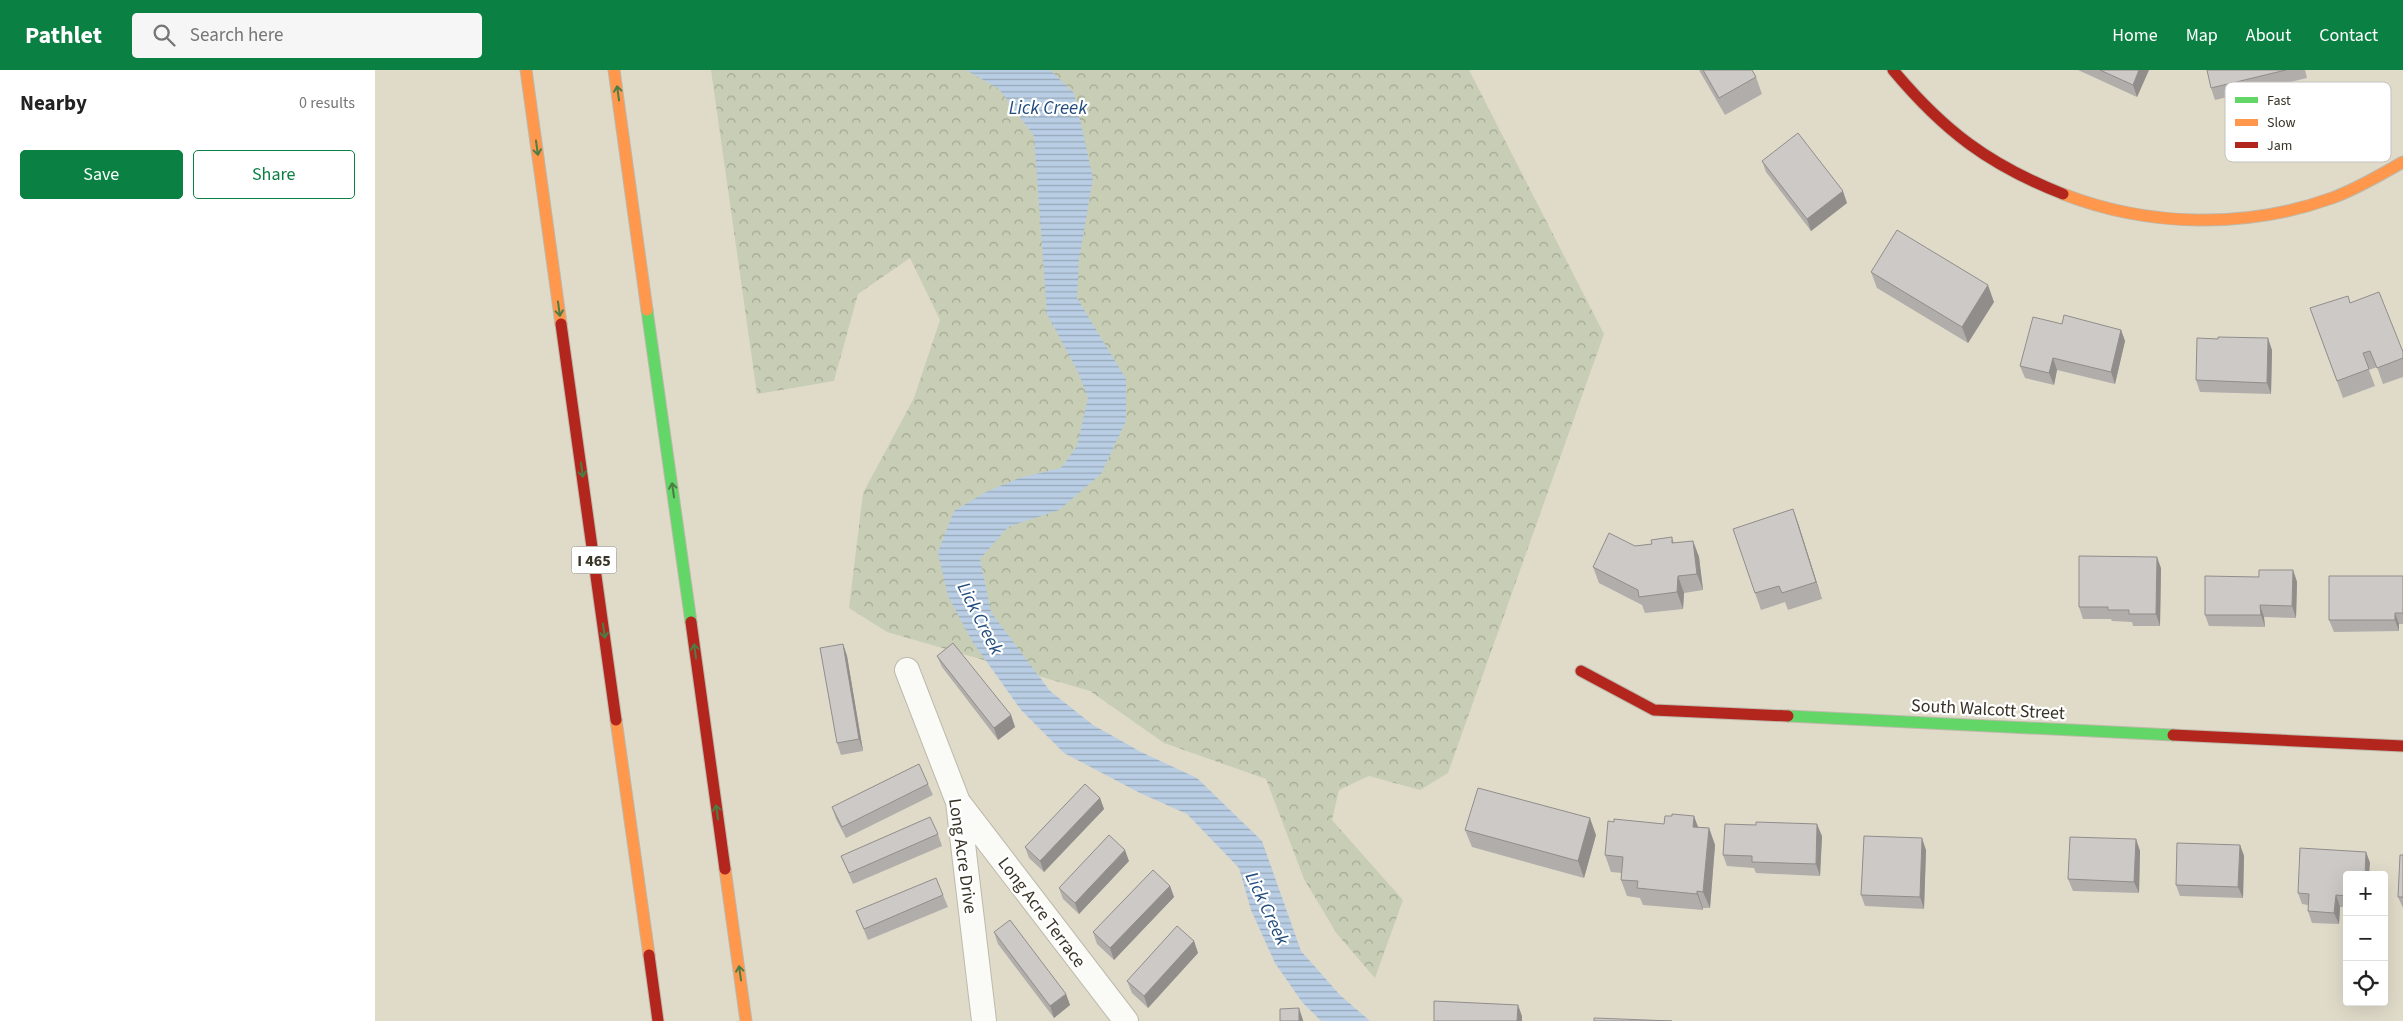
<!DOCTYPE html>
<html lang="en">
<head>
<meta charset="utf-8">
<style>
  body { margin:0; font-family:"Source Sans 3",sans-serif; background:#f6f6f6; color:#222 }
  .controls { position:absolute; right:15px; bottom:15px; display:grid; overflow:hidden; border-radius:5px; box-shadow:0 5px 20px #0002 }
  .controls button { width:45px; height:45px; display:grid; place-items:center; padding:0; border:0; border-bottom:1px solid #e0e0e0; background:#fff; color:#222; font:25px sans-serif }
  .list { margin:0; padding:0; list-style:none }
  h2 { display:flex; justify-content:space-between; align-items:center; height:65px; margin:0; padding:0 20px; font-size:21px }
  h2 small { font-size:16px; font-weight:400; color:#767676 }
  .actions { display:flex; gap:10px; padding:15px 20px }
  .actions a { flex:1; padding:11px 0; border:1px solid #0b8043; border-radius:5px; text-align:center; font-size:18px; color:#0b8043 }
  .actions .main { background:#0b8043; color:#fff }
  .icon { flex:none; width:28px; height:28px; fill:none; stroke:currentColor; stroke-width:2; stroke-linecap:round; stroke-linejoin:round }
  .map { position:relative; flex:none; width:2028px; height:951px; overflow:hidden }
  header { display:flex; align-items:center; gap:30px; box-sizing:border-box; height:70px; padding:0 25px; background:#0b8043; color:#fff }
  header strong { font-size:24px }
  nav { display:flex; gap:28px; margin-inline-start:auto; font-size:18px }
  .search { width:350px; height:45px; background:#f6f6f6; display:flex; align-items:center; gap:12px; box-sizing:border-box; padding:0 18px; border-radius:5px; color:#767676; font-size:19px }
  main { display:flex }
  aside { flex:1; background:#fff }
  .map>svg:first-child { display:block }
  .forest { fill:url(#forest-crowns) }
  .water { fill:url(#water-rules) }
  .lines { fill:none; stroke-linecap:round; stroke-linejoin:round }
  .street-casing { stroke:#bdb9ab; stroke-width:26 }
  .fast-casing { stroke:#bdb9ab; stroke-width:13 }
  .slow-casing { stroke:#bdb9ab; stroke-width:13 }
  .jam-casing { stroke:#bdb9ab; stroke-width:13 }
  .street { stroke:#fafaf7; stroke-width:24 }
  .fast { stroke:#63d668; stroke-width:11 }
  .slow { stroke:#ff974d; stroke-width:11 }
  .jam { stroke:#b3261e; stroke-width:11 }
  .wall { fill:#b0adab }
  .shaded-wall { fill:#908d8b }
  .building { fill:#cdc9c7; stroke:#908d8b }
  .oneway { stroke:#4b7d44 }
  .labels { text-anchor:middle; stroke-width:4.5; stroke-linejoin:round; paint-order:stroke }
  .shield { fill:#fff; stroke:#747168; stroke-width:1 }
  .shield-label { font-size:16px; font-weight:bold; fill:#383427 }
  .street-label { font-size:18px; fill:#383427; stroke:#fff }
  .water-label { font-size:19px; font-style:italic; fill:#224c7e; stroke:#fff }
  .key { fill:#fff; stroke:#c3c2be; stroke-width:1 }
  .key-label { font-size:14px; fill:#383427 }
</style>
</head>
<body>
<header>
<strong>Pathlet</strong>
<div class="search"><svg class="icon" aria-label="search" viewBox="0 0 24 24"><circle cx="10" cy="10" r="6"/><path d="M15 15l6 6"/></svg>Search here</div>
<nav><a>Home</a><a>Map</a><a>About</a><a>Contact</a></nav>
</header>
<main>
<aside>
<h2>Nearby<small>0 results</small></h2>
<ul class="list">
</ul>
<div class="actions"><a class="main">Save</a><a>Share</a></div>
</aside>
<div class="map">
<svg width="2028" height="951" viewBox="0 0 2028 951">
  <defs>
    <pattern id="forest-crowns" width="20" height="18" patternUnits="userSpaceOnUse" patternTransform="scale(1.25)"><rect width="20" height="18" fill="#c8ceb5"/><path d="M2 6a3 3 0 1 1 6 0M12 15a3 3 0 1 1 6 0" fill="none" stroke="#a3a893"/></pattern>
    <pattern id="water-rules" width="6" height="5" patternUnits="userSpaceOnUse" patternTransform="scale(1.25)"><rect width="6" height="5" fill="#b9cee4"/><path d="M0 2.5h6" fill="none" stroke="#97a8b9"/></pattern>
  </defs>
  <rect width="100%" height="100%" fill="#e0dbc9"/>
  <path class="forest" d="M336 0H1094L1229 264 1073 703 1045 720 994 706 964 720 957 750 1028 830 1000 908 962 864 929 809 891 709 789 673 715 621 512 562 474 538 488 423 539 328 565 250 535 188 483 224 459 311 382 324Z"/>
  <path class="water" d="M591 0H675L699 23 718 108 704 190 702 228 751 309V351L726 404 684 440 633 457 605 489 616 542 675 621 718 655 766 682 822 708 887 771 926 881 965 925 995 951H946L927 932 900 893 876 840 864 798 812 744 765 723 689 683 646 640 597 571 573 526 563 482 579 441 611 422 644 408 686 398 702 376 713 328 703 302 672 244 659 66 624 19Z"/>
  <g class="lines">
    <defs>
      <path id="street" d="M532 600 583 732 609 951
        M583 732 751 951"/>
      <path id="fast" d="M272 240 316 552
        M1413 646 1798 665"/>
      <path id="slow" d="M151 0 186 254
        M239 0 272 240
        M1688 124C1773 157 1871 159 1957 128 1982 119 2005 105 2028 92
        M241 650 274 885
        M350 799 371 951"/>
      <path id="jam" d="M1518 0C1569 61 1614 95 1688 124
        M186 254 241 650
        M316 552 350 799
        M1206 601 1279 640 1413 646
        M1798 665 2028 676
        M274 885 283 951"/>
    </defs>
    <use href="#street" class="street-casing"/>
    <use href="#fast" class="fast-casing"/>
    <use href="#slow" class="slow-casing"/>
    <use href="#jam" class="jam-casing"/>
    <use href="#street" class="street"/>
    <use href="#fast" class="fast"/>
    <use href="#slow" class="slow"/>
    <use href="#jam" class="jam"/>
  </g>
  <path class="wall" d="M1324 0H1377L1381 7 1387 24 1350 45Z
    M1703 0H1774L1762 27Z
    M1832 0H1930L1932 8 1840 30 1836 18Z
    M1387 91 1472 133 1436 161 1391 102Z
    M1496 202 1619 232 1593 273 1502 218Z
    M1975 233 2028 282V307L2008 314 2002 297 1994 300 2000 316 1968 328 1935 238Z
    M1687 254 1746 260 1750 271 1740 314 1682 300 1679 315 1650 308 1645 296Z
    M1897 280 1896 324 1825 322 1821 310Z
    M1418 439 1424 456 1447 529 1413 540 1410 532 1386 540 1380 523Z
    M1297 467 1299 473 1318 471 1324 487 1328 520 1309 523 1308 539 1270 543 1267 535 1224 513 1218 497 1260 476 1277 474Z
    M1786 498 1785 556H1758L1757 552 1737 551 1736 549H1708L1704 537Z
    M1918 500 1922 512 1921 548 1889 547 1890 557 1834 556 1830 545 1884 507Z
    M2028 506V554H2024V561L1959 562 1954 550Z
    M468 574 472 586 488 681 466 685 462 673Z
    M562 586 636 645 640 657 623 670 567 597Z
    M553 714 558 725 471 768 461 749 457 737Z
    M725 728 729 739 669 802 654 788 650 777Z
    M1323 757 1334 758 1340 775 1335 838H1328V840L1268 835 1265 828 1252 826 1246 810 1247 803 1236 802 1230 785Z
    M1090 760 1221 765 1209 808 1097 777Z
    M563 764 567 776 478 814 466 786Z
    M1447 766 1445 806 1381 803 1379 798 1352 796 1348 785Z
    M1761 769 1765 781 1764 823 1698 821 1693 809Z
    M1865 775 1869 786 1868 828 1805 826 1801 815Z
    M1551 780 1549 839 1490 836 1486 825Z
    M1991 782 1995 793 1972 805V837H1965L1964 854 1937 853 1933 841V835L1927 834 1923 823Z
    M2028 785V838L2023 827Z
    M754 791 704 844 688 829 684 818Z
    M795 816 799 827 739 890 722 874 718 862Z
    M568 825 573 837 493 870 481 841Z
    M619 862 691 924 695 935 679 948 623 874Z
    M819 871 823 883 773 938 757 923 752 911Z"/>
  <path class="shaded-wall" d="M1764 0H1774L1762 27 1758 15Z
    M1468 121 1472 133 1436 161 1432 149Z
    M1613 215 1619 232 1593 273 1587 257Z
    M1746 260 1750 271 1740 314 1736 302Z
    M1893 268 1897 280 1896 324 1892 313Z
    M1678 288 1682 300 1679 315 1674 303Z
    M1418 439 1424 456 1447 529 1441 512Z
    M1318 471 1324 487 1328 520 1322 504Z
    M1782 487 1786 498 1785 556 1781 544Z
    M1918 500 1922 512 1921 548 1917 536Z
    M1303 506 1309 523 1308 539 1302 522Z
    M1885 535 1889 547 1890 557 1886 545Z
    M2020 543 2024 554V561L2020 550Z
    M468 574 472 586 488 681 484 669Z
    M636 645 640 657 623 670 619 658Z
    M725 728 729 739 669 802 665 791Z
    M1319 746 1325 762 1318 757Z
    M1215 748 1221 765 1209 808 1203 791Z
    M1442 754 1447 766 1445 806 1441 794Z
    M1334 758 1340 775 1335 838 1328 822Z
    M1547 768 1551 780 1549 839 1545 827Z
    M1761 769 1765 781 1764 823 1759 812Z
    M1865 775 1869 786 1868 828 1863 817Z
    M750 780 754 791 704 844 700 833Z
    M1991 782 1995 793 1994 805H1990Z
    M795 816 799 827 739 890 735 878Z
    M1322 821 1328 838V840L1322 824Z
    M1961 825 1965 837 1964 854 1959 843Z
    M819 871 823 883 773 938 769 926Z
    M691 924 695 935 679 948 675 936Z
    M1143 935 1147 946V951H1142Z
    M924 938 928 950V951H924Z"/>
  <path class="building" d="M1328 0H1377L1381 7 1344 28Z
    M1725 0H1764L1758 15Z
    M1832 0H1911L1836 18Z
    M1423 63 1468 121 1432 149 1387 91Z
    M1522 160 1613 215 1587 257 1496 202Z
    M2004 222 2028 282V288L2002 298 1995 281 1988 283 1994 299 1962 311 1935 238 1973 226 1975 233Z
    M1689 245 1746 260 1736 302 1678 288 1674 303 1645 296 1658 247 1687 254Z
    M1843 267 1893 268 1892 313 1821 310 1822 268 1843 269Z
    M1418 439 1441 512 1407 523 1404 516 1380 523 1358 459Z
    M1234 463 1260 476 1277 474 1276 470 1297 467V473L1318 471 1322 504 1303 506 1302 522 1264 527 1263 520 1218 497Z
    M1704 486 1782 487 1781 544H1754V540H1733V537H1704Z
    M1884 500H1918L1917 536 1885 535 1886 545H1830V506L1884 507Z
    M1954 506H2028V543H2020V550H1954Z
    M578 573 636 645 619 658 562 586Z
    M468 574 484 669 462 673 445 578Z
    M544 694 553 714 467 757 457 737Z
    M710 714 725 728 665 791 650 777Z
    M1103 718 1215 748 1203 791 1090 760Z
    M1297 744 1319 746 1318 757 1334 758 1328 822 1322 821V824L1262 818 1263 811 1246 810 1248 787 1230 785 1233 751 1239 752V749L1289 754 1290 746H1297Z
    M555 747 563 764 474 803 466 786Z
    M1381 752 1442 754 1441 794 1377 792V786L1348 785 1350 754 1381 755Z
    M734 765 750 780 700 833 684 818Z
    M1489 766 1547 768 1545 827 1486 825Z
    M1695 767 1761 769 1759 812 1693 809Z
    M1802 773 1865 775 1863 817 1801 815Z
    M1925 778 1991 782 1990 805H1972V826L1961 825 1959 843 1933 841 1934 824 1923 823Z
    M2025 785H2028V827H2023Z
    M778 800 795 816 735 878 718 862Z
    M561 808 568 825 489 859 481 841Z
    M635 850 691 924 675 936 619 862Z
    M802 856 819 871 769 926 752 911Z
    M1059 931 1143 935 1142 951H1059Z
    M924 938V951H905V939Z
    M1219 948 1297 951H1219Z"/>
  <defs><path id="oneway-shaft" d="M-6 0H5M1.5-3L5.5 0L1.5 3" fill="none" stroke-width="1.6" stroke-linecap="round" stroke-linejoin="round" transform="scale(1.25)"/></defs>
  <g class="oneway">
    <use href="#oneway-shaft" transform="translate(243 23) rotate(-98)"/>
    <use href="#oneway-shaft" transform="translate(162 78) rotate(82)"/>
    <use href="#oneway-shaft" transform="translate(184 239) rotate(82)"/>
    <use href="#oneway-shaft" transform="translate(207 400) rotate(82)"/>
    <use href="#oneway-shaft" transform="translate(298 420) rotate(-98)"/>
    <use href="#oneway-shaft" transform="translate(229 561) rotate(82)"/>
    <use href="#oneway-shaft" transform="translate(320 581) rotate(-98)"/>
    <use href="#oneway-shaft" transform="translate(342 742) rotate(-98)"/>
    <use href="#oneway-shaft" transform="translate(365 903) rotate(-98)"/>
  </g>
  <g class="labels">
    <rect class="shield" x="196.5" y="476.5" width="45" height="27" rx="4"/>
    <g class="shield-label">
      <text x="219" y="496">I 465</text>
    </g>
    <g class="street-label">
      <text transform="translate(1613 639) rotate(3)" y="6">South Walcott Street</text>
      <text transform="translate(588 786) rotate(82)" y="6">Long Acre Drive</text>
      <text transform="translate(667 842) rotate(53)" y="6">Long Acre Terrace</text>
    </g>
    <g class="water-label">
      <text x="673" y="44">Lick Creek</text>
      <text transform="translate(606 548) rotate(63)" y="7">Lick Creek</text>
      <text transform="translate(893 838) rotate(65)" y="7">Lick Creek</text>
    </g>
  </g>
  <rect x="1850" y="12" width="166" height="80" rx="8" class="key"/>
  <rect x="1860" y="27" width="23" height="6" fill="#63d668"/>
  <rect x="1860" y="49" width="23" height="7" fill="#ff974d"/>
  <rect x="1860" y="72" width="23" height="6" fill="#b3261e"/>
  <g class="key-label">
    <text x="1892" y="35">Fast</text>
    <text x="1892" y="57">Slow</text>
    <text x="1892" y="80">Jam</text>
  </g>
</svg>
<div class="controls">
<button>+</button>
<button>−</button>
<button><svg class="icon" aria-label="locate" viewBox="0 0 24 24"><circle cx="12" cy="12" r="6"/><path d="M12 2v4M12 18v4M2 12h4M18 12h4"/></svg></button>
</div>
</div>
</main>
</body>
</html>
